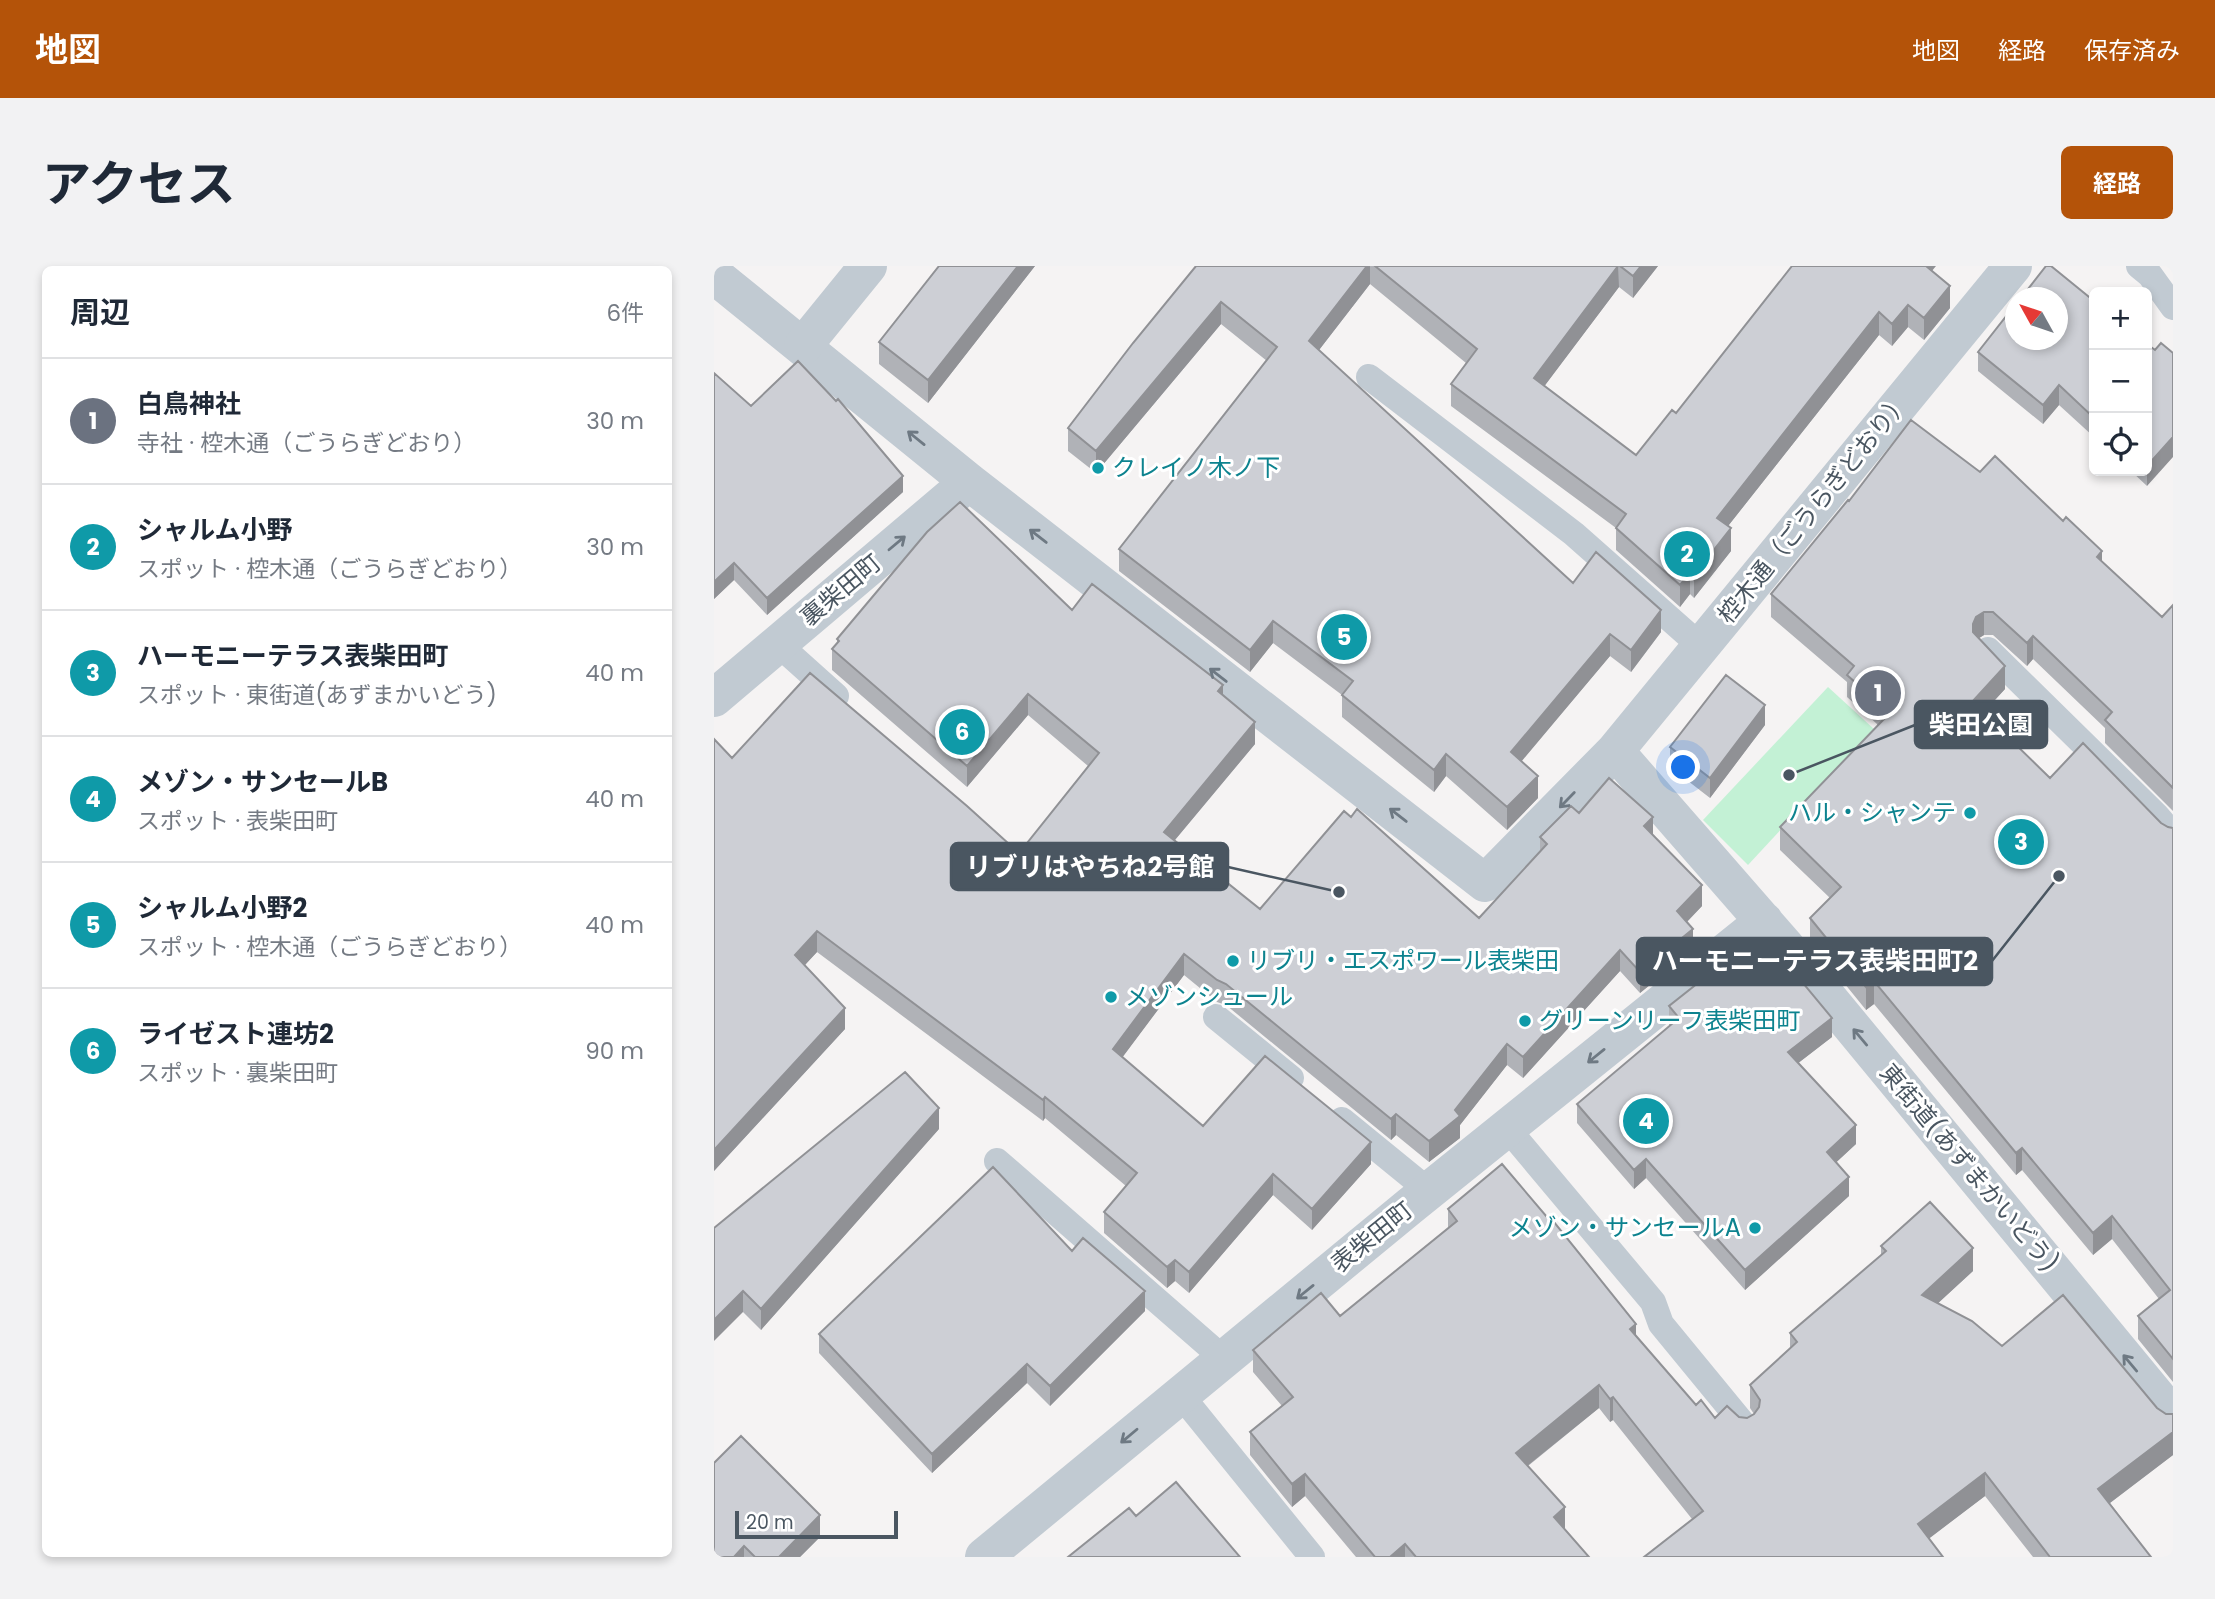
<!DOCTYPE html>
<html lang="ja">
<head>
<meta charset="utf-8">
<style>
  body { margin:0; font-family:Poppins,"Noto Sans JP",sans-serif; background:#f2f2f3; color:#1f2937 }
  .controls { position:absolute; right:21px; top:21px; display:grid; overflow:hidden; border-radius:10px; box-shadow:0 4px 10px #0003 }
  .controls button { width:63px; height:63px; display:grid; place-items:center; padding:0; border:0; border-bottom:2px solid #e0e1e3; background:#fff; color:#1f2937; font:35px sans-serif }
  .compass { position:absolute; left:1291px; top:21px; width:63px; height:63px; border-radius:50%; background:#fff; box-shadow:0 4px 10px #0003; rotate:310deg }
  .scale { position:absolute; left:21px; bottom:18px; width:163px; box-sizing:border-box; padding-left:7px; border:4px solid #4a5661; border-top:0; font-size:19px; line-height:24px; white-space:nowrap; color:#4a5661; -webkit-text-stroke:5px #fff; paint-order:stroke }
  .you { position:absolute; left:970px; top:502px; width:24px; height:24px; margin:-18px; border:5px solid #fff; border-radius:50%; background:#1a73e8; box-shadow:0 0 0 10px #1a73e833 }
  .badge { display:grid; place-items:center; width:46px; height:46px; border-radius:50%; background:#b45309; color:#fff; font-size:23px; font-weight:700 }
  .pin { position:absolute; translate:-50% -50%; border:4px solid #fff; box-shadow:0 2px 7px #0006 }
  .list { margin:0; padding:0; list-style:none }
  h2 { display:flex; justify-content:space-between; align-items:center; height:91px; margin:0; padding:0 28px; font-size:30px }
  h2 small { font-size:23px; font-weight:400; color:#747a83 }
  .list li { display:grid; grid-template-columns:46px 1fr auto; gap:21px; align-items:center; box-sizing:border-box; height:126px; padding:0 28px; border-top:2px solid #e0e1e3 }
  .list b { display:block; font-size:26px; white-space:nowrap }
  .list p { margin:0; font-size:23px; white-space:nowrap; color:#747a83 }
  .list em { font-size:23px; font-style:normal; color:#747a83 }
  .icon { flex:none; width:38px; height:38px; fill:none; stroke:currentColor; stroke-width:2; stroke-linecap:round; stroke-linejoin:round }
  .map { position:relative; flex:none; width:1459px; height:1291px; overflow:hidden; border-radius:10px }
  header { display:flex; align-items:center; gap:42px; box-sizing:border-box; height:98px; padding:0 35px; background:#b45309; color:#fff }
  header strong { font-size:33px }
  nav { display:flex; gap:38px; margin-inline-start:auto; font-size:24px }
  .intro { display:flex; align-items:center; justify-content:space-between; box-sizing:border-box; height:168px; padding:0 42px }
  h1 { margin:0; font-size:49px }
  .button { padding:18px 32px; border-radius:10px; background:#b45309; color:#fff; font-size:24px; font-weight:700 }
  main { display:flex; gap:42px; padding:0 42px }
  aside { flex:1; background:#fff; border-radius:10px; box-shadow:0 4px 10px #0003 }
  .map>svg:first-child { display:block }
  .green { fill:#c3f1d5 }
  .lines { fill:none; stroke-linecap:round; stroke-linejoin:round }
  .service { stroke:#c1cad2; stroke-width:26 }
  .minor { stroke:#c1cad2; stroke-width:38 }
  .tertiary { stroke:#c1cad2; stroke-width:38 }
  .wall { fill:#b0b2b7 }
  .shaded-wall { fill:#909195 }
  .building { fill:#cdcfd5; stroke:#909195; stroke-width:2 }
  .oneway { stroke:#6e7983 }
  .culture-dot { fill:#0f9aa8; stroke:#fff; stroke-width:2.5 }
  .labels { text-anchor:middle; stroke-width:6; stroke-linejoin:round; paint-order:stroke }
  .culture-label { font-size:24px; fill:#0d838f; stroke:#fff; text-anchor:start }
  .street-label { font-size:24px; fill:#4a5661; stroke:#fff }
  .leader { fill:none; stroke:#4a5661; stroke-width:2.5 }
  .callout-dot { fill:#4a5661; stroke:#fff; stroke-width:2.5 }
  .callout { fill:#4a5661; stroke:#4a5661; stroke-width:2.5 }
  .callout-label { font-size:26px; text-anchor:middle; font-weight:bold; fill:#fff }
</style>
</head>
<body>
<header>
<strong>地図</strong>
<nav><a>地図</a><a>経路</a><a>保存済み</a></nav>
</header>
<div class="intro"><h1>アクセス</h1><a class="button">経路</a></div>
<main>
<aside>
<h2>周辺<small>6件</small></h2>
<ul class="list">
<li><span class="badge" style="background:#6b7280">1</span><div><b>白鳥神社</b><p>寺社 · 椌木通（ごうらぎどおり）</p></div><em>30 m</em></li>
<li><span class="badge" style="background:#0f9aa8">2</span><div><b>シャルム小野</b><p>スポット · 椌木通（ごうらぎどおり）</p></div><em>30 m</em></li>
<li><span class="badge" style="background:#0f9aa8">3</span><div><b>ハーモニーテラス表柴田町</b><p>スポット · 東街道(あずまかいどう)</p></div><em>40 m</em></li>
<li><span class="badge" style="background:#0f9aa8">4</span><div><b>メゾン・サンセールB</b><p>スポット · 表柴田町</p></div><em>40 m</em></li>
<li><span class="badge" style="background:#0f9aa8">5</span><div><b>シャルム小野2</b><p>スポット · 椌木通（ごうらぎどおり）</p></div><em>40 m</em></li>
<li><span class="badge" style="background:#0f9aa8">6</span><div><b>ライゼスト連坊2</b><p>スポット · 裏柴田町</p></div><em>90 m</em></li>
</ul>
</aside>
<div class="map">
<svg width="1459" height="1291" viewBox="0 0 1459 1291">
  <rect width="100%" height="100%" fill="#f5f3f3"/>
  <path class="green" d="M1114 421 1160 463 1034 599 989 554Z"/>
  <g class="lines">
    <path class="service" d="M1425 0 1436 9 1459 41
      M655 111 860 268 973 368 988 378
      M64 378 122 430
      M1274 384 1443 550 1459 569
      M502 751 577 812
      M628 854 715 925
      M793 862 939 1036 947 1058 1030 1159
      M283 895 510 1093
      M466 1128 598 1291"/>
    <path class="minor" d="M0 9 255 216 771 617 901 485 1299 0
      M0 432 255 216
      M901 485 1072 681 1459 1150
      M270 1291 696 940 1050 655"/>
    <path class="tertiary" d="M89 80 154 0"/>
  </g>
  <path class="wall" d="M225 0H321L214 137 165 98V76Z
    M482 0H944L919 32 905 21 830 120 922 189 962 147 1218 5 1236 42 1210 74 1194 61 1178 80 1165 69 1014 260 1017 285 980 332 976 328 966 341 902 284V262L737 140V118L752 97 656 18 605 84 859 317 947 366 917 406 896 390 807 495 824 532 793 564 732 510 720 526 628 451V429L559 377 536 406 405 305V283L553 95 507 58 382 207 354 185V162Z
    M1380 35V171L1345 139 1329 158 1264 105V86Z
    M1433 78 1441 84 1433 220 1417 205H1433Z
    M37 140 189 226 53 349 20 314 0 333Z
    M1266 206 1388 296 1448 351 1459 339V545L1391 477V462L1319 393 1313 400 1279 369H1270L1265 372 1291 423 1269 447 1336 512 1447 557 1454 561 1459 562V1116L1424 1073V1050L1445 1033 1398 973 1379 989 1308 904 1302 909 1160 738 1152 744 1096 675V652L1116 632 1066 584V561L1163 461V458L1133 431V416L1057 351V328L1135 235Z
    M358 344 509 429 541 478 461 574 546 643 765 652 826 586V571L865 547 939 569 988 640 973 656 979 684 926 727 906 705 809 812 793 799 746 859V872L715 896 682 869 677 874 512 739 503 736 470 709 408 791 489 860 657 898 598 964 559 929 475 1027 461 1015 453 1022 390 967V946L412 920 331 852 329 855 103 686 90 699 131 763 0 905 18 492 305 587 374 500 314 449 253 521 118 404V383L123 377V373Z
    M1051 459 996 532 956 501V481Z
    M1018 708 1118 771 1084 797 1142 878 1122 896 1135 930 1031 1024 932 912 920 923 863 857V838L955 760V740Z
    M225 863 47 1064 29 1046 0 962Z
    M734 943 922 1070 982 1139 1001 1152H1033L1040 1148 1036 1142V1119L1076 1083V1067L1167 989V980L1259 1005 1224 1037 1288 1080 1459 1189 1396 1237 1437 1291H1319L1271 1230 1215 1272 978 1253 899 1154 896 1156 885 1142 814 1200 851 1263 875 1291H642L591 1230 578 1241 536 1189V1166L568 1140 539 1106V1084L626 1050 734 963Z
    M358 985 431 1045 336 1140 313 1117 218 1207 105 1087V1068Z
    M0 1197 106 1271 86 1291H0Z"/>
  <path class="shaded-wall" d="M304 0H321L214 137V114Z
    M653 0H656V18L595 97V75Z
    M904 0 905 21 820 134V112Z
    M927 0H944L919 32V10Z
    M1207 0H1222L1207 18Z
    M1236 20V42L1210 74V52Z
    M507 36V58L382 207V185Z
    M1194 39V61L1178 80V58Z
    M1165 46V69L1003 274V252Z
    M1345 119V139L1329 158V139Z
    M1459 171V191L1433 220V200Z
    M189 210V226L53 349V332Z
    M1017 262V285L980 332V309Z
    M1388 285V308L1383 291Z
    M20 297V314L0 333V316Z
    M976 306V328L966 341V319Z
    M947 344V366L917 406V384Z
    M1270 346V369L1262 374 1259 381V358L1262 351Z
    M559 355V377L536 406V384Z
    M896 368V390L797 508V486Z
    M1319 370V393L1313 400V377Z
    M1291 400V423L1258 459V436Z
    M509 419V441L504 425Z
    M314 428V449L253 521V500Z
    M1051 439V459L996 532V512Z
    M541 456V478L450 587V566Z
    M732 488V510L720 526V504Z
    M824 510V532L793 564V541Z
    M939 551V572L930 560Z
    M988 619V640L963 666V645Z
    M979 663V684L926 727V706Z
    M103 665V686L81 710V689Z
    M906 684V705L809 812V791Z
    M470 688V709L399 804V783Z
    M1160 715V738L1152 744V721Z
    M131 742V763L0 905V884Z
    M1118 752V771L1074 805V786Z
    M793 778V799L746 859V872L715 896V875Z
    M331 831V852L329 855V834Z
    M225 842V863L47 1064V1043Z
    M682 848V869L677 874V853Z
    M1142 859V878L1113 905V886Z
    M657 876V898L598 964V943Z
    M1308 882V904L1302 909V887Z
    M932 893V912L920 923V904Z
    M559 908V929L475 1027V1006Z
    M1135 911V930L1031 1024V1004Z
    M1398 950V973L1379 989V967Z
    M1259 982V1005L1208 1052V1029Z
    M461 994V1015L453 1022V1001Z
    M29 1025V1046L0 1075V1054Z
    M431 1025V1045L336 1140V1120Z
    M922 1058V1081L916 1063Z
    M313 1098V1117L218 1207V1188Z
    M885 1119V1142L802 1209V1187Z
    M899 1131V1154L896 1156V1133Z
    M1459 1166V1189L1384 1246V1223Z
    M1271 1207V1230L1204 1281V1258Z
    M591 1208V1230L578 1241V1218Z
    M851 1241V1264L840 1251Z
    M106 1249V1271L86 1291H65Z
    M691 1278V1291H676Z
    M30 1280V1291H20Z"/>
  <path class="building" d="M225 0H304L214 114 165 76Z
    M482 0H653L595 75 859 317 882 286 947 344 917 384 896 368 797 486 824 510 793 541 732 488 720 504 628 429 639 415 559 355 536 384 405 283 563 81 507 36 382 185 354 162 419 77Z
    M661 0H904L820 112 922 189 958 144 962 147 1078 0H1212L1236 20 1210 52 1194 39 1178 58 1165 46 1003 252 1017 262 980 309 976 306 966 319 902 262 912 248 737 118 763 83Z
    M906 0H927L919 10Z
    M1332 0H1337L1380 35V152L1345 119 1329 139 1264 86 1301 39V74H1343V32H1307Z
    M1447 77 1459 87V171L1433 200V78L1441 84Z
    M84 95 122 135 124 133 189 210 53 332 20 297 0 316V107L37 140Z
    M1197 154 1266 206 1281 190 1349 255 1352 251 1388 285 1383 291 1448 351 1459 339V522L1391 454 1398 446 1319 370 1313 377 1279 346H1270L1262 351 1259 358V366L1291 400 1258 436 1336 512 1369 477 1447 557 1454 561 1459 562V1093L1424 1050 1456 1024 1398 950 1379 967 1308 882 1302 887 1160 715 1152 721 1096 652 1127 621 1066 561 1171 452 1163 445 1168 440 1133 409 1140 400 1057 328 1134 234 1135 235Z
    M246 236 358 344 378 318 509 419 504 425 541 456 450 566 546 643 630 545 637 551 643 543 765 652 833 578 826 571 857 540 865 547 895 512 939 551 930 560 988 619 963 645 979 663 926 706 906 684 809 791 793 778 741 844 746 850 715 875 682 848 677 853 512 718 503 714 470 688 399 783 489 860 551 790 657 876 598 943 559 908 475 1006 461 994 453 1001 390 946 423 907 331 831 329 834 103 665 81 689 131 742 0 884V473L18 492 96 407 253 540 305 587 385 487 314 428 253 500 118 383 125 375 123 373 213 266Z
    M1012 409 1051 439 996 512 956 481Z
    M1050 681 1059 692 1064 687 1118 752 1074 786 1142 859 1113 886 1135 911 1031 1004 932 893 920 904 863 838 965 752 955 740 1008 698 1018 708Z
    M191 806 225 842 47 1043 29 1025 0 1054V962Z
    M788 898 838 957 840 956 922 1058 916 1063 982 1139 987 1134 1001 1152 1013 1140 1025 1151 1033 1152 1040 1148 1045 1141 1046 1134 1036 1119 1083 1076 1076 1067 1172 985 1167 980 1216 936 1259 982 1208 1029 1258 1055 1288 1080 1349 1029 1443 1142 1452 1148H1459V1166L1384 1223 1437 1291H1336L1271 1207 1204 1258 1229 1291H930L989 1245 899 1131 896 1133 885 1119 802 1187 851 1241 840 1251 875 1291H702L691 1278 676 1291H661L591 1208 578 1218 536 1166 579 1131 539 1084 607 1027 626 1050 743 955 734 943Z
    M279 901 358 985 369 972 431 1025 336 1120 313 1098 218 1188 105 1068Z
    M27 1170 106 1249 65 1291H41L30 1280 20 1291H0V1197Z
    M462 1216 526 1291H354L415 1242 422 1250Z"/>
  <defs><path id="oneway-shaft" d="M-6 0H5M1.5-3L5.5 0L1.5 3" fill="none" stroke-width="1.6" stroke-linecap="round" stroke-linejoin="round" transform="scale(1.75)"/></defs>
  <g class="oneway">
    <use href="#oneway-shaft" transform="translate(202 172) rotate(-141)"/>
    <use href="#oneway-shaft" transform="translate(324 270) rotate(-142)"/>
    <use href="#oneway-shaft" transform="translate(183 277) rotate(-40)"/>
    <use href="#oneway-shaft" transform="translate(504 409) rotate(-142)"/>
    <use href="#oneway-shaft" transform="translate(853 534) rotate(134)"/>
    <use href="#oneway-shaft" transform="translate(684 549) rotate(-142)"/>
    <use href="#oneway-shaft" transform="translate(1146 771) rotate(-130)"/>
    <use href="#oneway-shaft" transform="translate(882 790) rotate(141)"/>
    <use href="#oneway-shaft" transform="translate(591 1026) rotate(141)"/>
    <use href="#oneway-shaft" transform="translate(1416 1097) rotate(-130)"/>
    <use href="#oneway-shaft" transform="translate(415 1170) rotate(140)"/>
  </g>
  <g class="culture-dot">
    <circle cx="384" cy="202" r="7"/>
    <circle cx="1256" cy="547" r="7"/>
    <circle cx="519" cy="695" r="7"/>
    <circle cx="397" cy="731" r="7"/>
    <circle cx="811" cy="755" r="7"/>
    <circle cx="1041" cy="962" r="7"/>
  </g>
  <g class="labels">
    <g class="culture-label">
      <text x="398" y="210">クレイノ木ノ下</text>
      <text x="1242" y="555" text-anchor="end">ハル・シャンテ</text>
      <text x="533" y="703">リブリ・エスポワール表柴田</text>
      <text x="411" y="739">メゾンシュール</text>
      <text x="825" y="763">グリーンリーフ表柴田町</text>
      <text x="1027" y="970" text-anchor="end">メゾン・サンセールA</text>
    </g>
    <g class="street-label">
      <text transform="translate(1100 242) rotate(-51)" y="8">椌木通（ごうらぎどおり）</text>
      <text transform="translate(127 324) rotate(-40)" y="8">裏柴田町</text>
      <text transform="translate(1255 902) rotate(50)" y="8">東街道(あずまかいどう)</text>
      <text transform="translate(658 971) rotate(-39)" y="8">表柴田町</text>
    </g>
  </g>
  <path class="leader" d="M1075 509L1201 459M625 626L514 601M1345 610L1278 695"/>
  <g class="callout-dot">
    <circle cx="1075" cy="509" r="7"/>
    <circle cx="625" cy="626" r="7"/>
    <circle cx="1345" cy="610" r="7"/>
  </g>
  <g class="callout">
    <rect x="1201" y="435" width="132" height="47" rx="7"/>
    <rect x="237" y="577" width="277" height="47" rx="7"/>
    <rect x="923" y="672" width="355" height="47" rx="7"/>
  </g>
  <g class="callout-label">
    <text x="1267" y="468">柴田公園</text>
    <text x="376" y="610">リブリはやちね2号館</text>
    <text x="1101" y="704">ハーモニーテラス表柴田町2</text>
  </g>
</svg>
<div class="controls">
<button>+</button>
<button>−</button>
<button><svg class="icon" aria-label="locate" viewBox="0 0 24 24"><circle cx="12" cy="12" r="6"/><path d="M12 2v4M12 18v4M2 12h4M18 12h4"/></svg></button>
</div>
<svg class="compass" viewBox="-18 -18 36 36"><path d="M0-13l5 13h-10z" fill="#e53935"/><path d="M0 13l5-13h-10z" fill="#747a83"/></svg>
<div class="scale">20 m</div>
<div class="you"></div>
<div class="pin badge" style="left:1164px;top:427px;background:#6b7280">1</div>
<div class="pin badge" style="left:973px;top:288px;background:#0f9aa8">2</div>
<div class="pin badge" style="left:1307px;top:576px;background:#0f9aa8">3</div>
<div class="pin badge" style="left:932px;top:855px;background:#0f9aa8">4</div>
<div class="pin badge" style="left:630px;top:371px;background:#0f9aa8">5</div>
<div class="pin badge" style="left:248px;top:466px;background:#0f9aa8">6</div>
</div>
</main>
</body>
</html>
